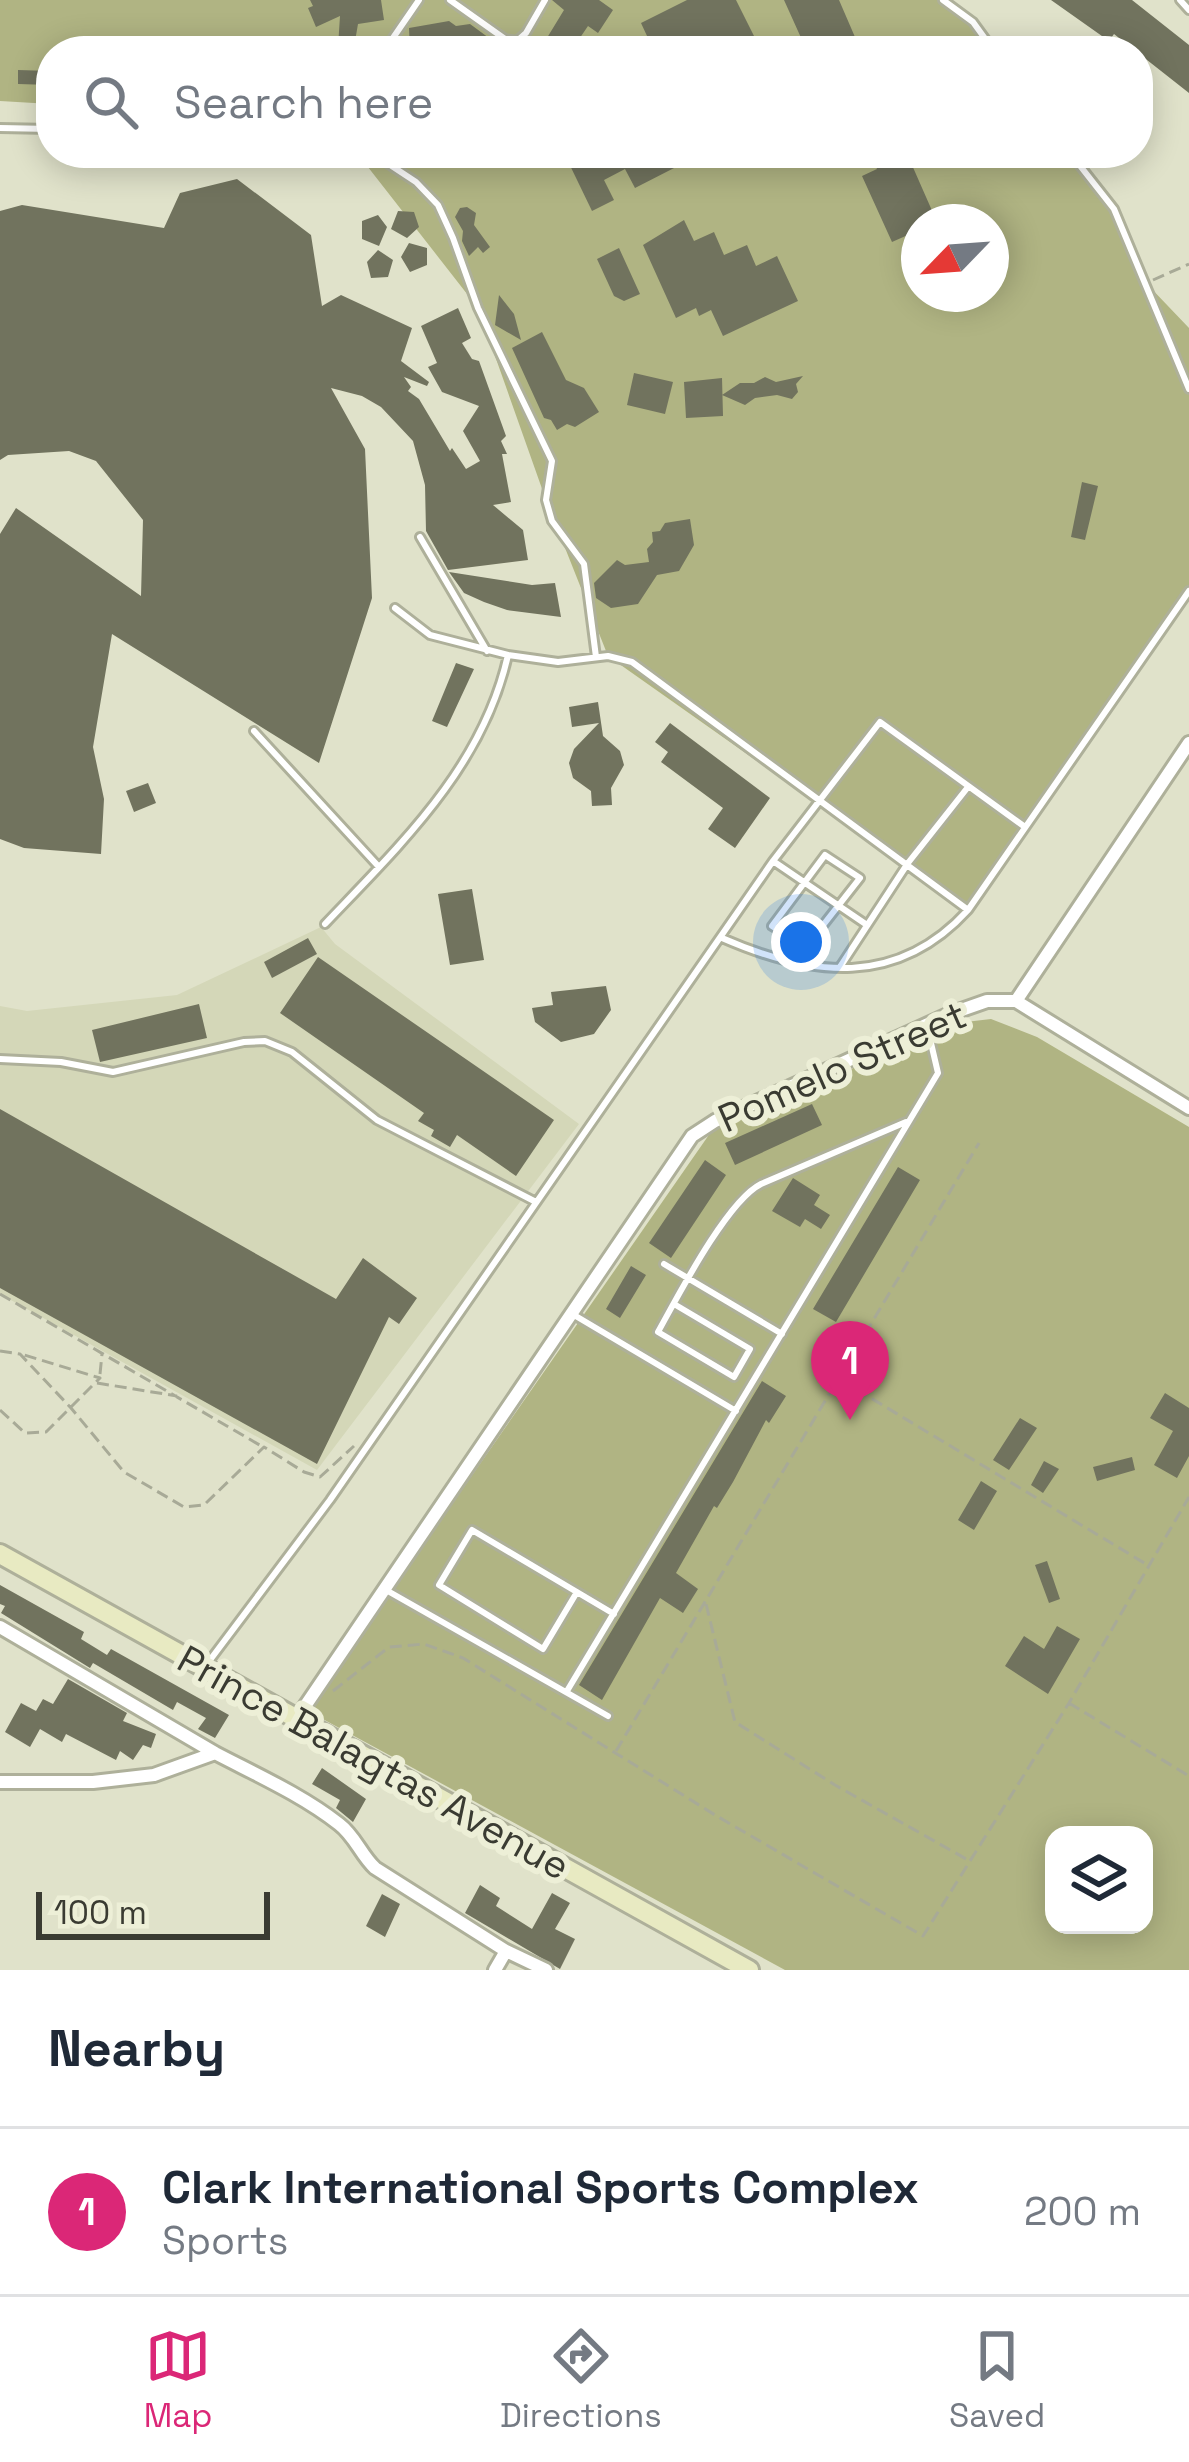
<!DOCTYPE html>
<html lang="en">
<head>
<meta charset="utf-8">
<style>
  body { margin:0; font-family:"Space Grotesk",sans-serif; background:#f2f2f3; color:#1f2937 }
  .controls { position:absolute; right:36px; bottom:36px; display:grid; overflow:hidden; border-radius:24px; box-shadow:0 6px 30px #0003 }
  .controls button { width:108px; height:108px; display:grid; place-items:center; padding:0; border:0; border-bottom:3px solid #e0e1e3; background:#fff; color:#1f2937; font:60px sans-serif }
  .compass { position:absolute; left:901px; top:204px; width:108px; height:108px; border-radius:50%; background:#fff; box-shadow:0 6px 30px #0003; rotate:245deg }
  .scale { position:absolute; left:36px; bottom:30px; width:234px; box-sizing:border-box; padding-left:12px; border:6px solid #3a3b32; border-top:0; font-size:33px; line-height:42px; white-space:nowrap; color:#3a3b32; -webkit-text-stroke:9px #edefd7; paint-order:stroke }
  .you { position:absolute; left:801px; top:942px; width:42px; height:42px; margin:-30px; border:9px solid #fff; border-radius:50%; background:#1a73e8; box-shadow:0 0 0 18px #1a73e833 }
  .badge { display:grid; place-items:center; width:78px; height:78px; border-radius:50%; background:#db2777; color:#fff; font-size:39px; font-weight:700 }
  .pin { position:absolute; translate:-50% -99px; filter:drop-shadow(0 3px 6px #0008) }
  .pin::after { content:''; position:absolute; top:63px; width:42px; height:36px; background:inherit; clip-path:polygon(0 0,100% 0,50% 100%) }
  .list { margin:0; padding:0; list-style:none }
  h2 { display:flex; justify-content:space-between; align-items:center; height:156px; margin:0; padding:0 48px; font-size:51px }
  h2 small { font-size:39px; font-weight:400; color:#747a83 }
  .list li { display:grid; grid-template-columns:78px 1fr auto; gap:36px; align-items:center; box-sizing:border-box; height:168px; padding:0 48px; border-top:3px solid #e0e1e3 }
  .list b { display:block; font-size:45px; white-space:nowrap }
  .list p { margin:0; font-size:39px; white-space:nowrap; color:#747a83 }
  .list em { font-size:39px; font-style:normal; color:#747a83 }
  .icon { flex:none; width:66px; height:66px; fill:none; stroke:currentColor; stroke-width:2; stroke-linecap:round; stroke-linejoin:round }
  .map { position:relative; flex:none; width:1189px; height:1970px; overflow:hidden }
  .search { position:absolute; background:#fff; box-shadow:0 6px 30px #0003; left:36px; right:36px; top:36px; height:132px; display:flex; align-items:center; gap:30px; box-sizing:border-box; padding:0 42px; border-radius:48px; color:#747a83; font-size:45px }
  .sheet { height:324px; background:#fff }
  nav { display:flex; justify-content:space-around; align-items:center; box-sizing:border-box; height:168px; border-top:3px solid #e0e1e3; background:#fff; font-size:33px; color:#747a83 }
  nav a { display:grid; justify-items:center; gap:6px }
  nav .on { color:#db2777 }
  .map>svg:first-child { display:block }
  .built { fill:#d4d7b8 }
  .green { fill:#b0b483; fill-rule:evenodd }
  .building { fill:#71735e }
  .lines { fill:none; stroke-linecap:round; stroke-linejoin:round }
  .service-casing { stroke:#aeb09a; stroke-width:12 }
  .minor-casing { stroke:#aeb09a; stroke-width:18 }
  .secondary-casing { stroke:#aeb09a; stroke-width:24 }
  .path { stroke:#a8aa97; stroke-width:3; stroke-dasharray:12 6; stroke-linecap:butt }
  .service { stroke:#fff; stroke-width:6 }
  .minor { stroke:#fff; stroke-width:12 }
  .secondary { stroke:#e8eac2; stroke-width:18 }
  .labels { text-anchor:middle; stroke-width:12; stroke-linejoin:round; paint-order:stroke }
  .street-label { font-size:39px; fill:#3a3b32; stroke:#edefd7 }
</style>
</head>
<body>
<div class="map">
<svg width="1189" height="1970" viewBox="0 0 1189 1970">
  <rect width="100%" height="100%" fill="#e0e2ca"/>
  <path class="built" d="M321 927 335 944 579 1124 317 1470 0 1294V1006L27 1011 177 995Z"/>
  <path class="green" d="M0 0H943L973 22 994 51H51V104L0 101Z
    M357 153H1070L1114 209 1146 283 1189 328V595L968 910 608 656 546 500 478 308ZM919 222H991V294H919Z
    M991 1019 1037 1037 1189 1127V1970H785L308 1711 713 1129 957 1023ZM1054 1835H1144V1925H1054Z"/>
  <path class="building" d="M310 0H381L384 20 358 24 354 47 345 51 338 47 340 16 316 27 308 8 313 6Z
    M552 0H599L613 10 598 33 588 26 571 51H539L564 10Z
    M687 0H736L759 46 749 51H654L641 23Z
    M784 0H839L861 51H807Z
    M1051 0H1132L1189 45V93L1114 34 1109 41Z
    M449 21 456 26 470 24 489 38 494 51H410L409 28Z
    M18 70 51 71V85L18 84Z
    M564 153H668L676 167 635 188 625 169 604 180 614 200 592 211Z
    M870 153H898L901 159 908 156 937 222H919V230L892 242 862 176 877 169Z
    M237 179 311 235 322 306 341 295 412 328 401 361 429 382 427 386 404 377 411 387 408 391 419 399 450 451 452 448 466 469 480 461 463 431 479 406 442 392 428 367 437 363 421 326 458 308 471 338 462 343 472 359 479 361 506 436 501 441 507 454H502L511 502 493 505 523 530 528 560 448 570 426 531 425 485 413 441 381 407 362 396 331 388 365 449 372 598 319 763 112 634 93 747 104 799 101 854 24 848 0 839V534L16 508 141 596 143 520 96 461 69 451 8 455 0 460V211L22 205 164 228 180 193Z
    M467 207 476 213 474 225 490 247 483 253 478 247 469 256 462 241 463 231 455 217 460 208Z
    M398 211 414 212 419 227 407 238 391 229Z
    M378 215 387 227 379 246 362 239V221Z
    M684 220 694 241 714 232 724 255 747 245 756 266 777 256 798 301 723 336 711 310 699 316 696 308 676 318 643 245Z
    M409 243 427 248V265L410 272 401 257Z
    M619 248 640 294 624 301 614 296 597 259Z
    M378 250 393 260 388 277 371 278 367 262Z
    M499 295 514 314 521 340 495 325Z
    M542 332 566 380 584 388 599 412 575 427 567 424 557 430 551 420 544 418 512 348Z
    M634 373 673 382 665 414 627 405Z
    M803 376 796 384 798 392 792 399 777 395 755 398 745 405 722 395 740 383H754L765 377 776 382Z
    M722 378 723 416 686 418 684 382Z
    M1082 482 1098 486 1085 540 1071 537Z
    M690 519 694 545 679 571 657 575 638 604 611 608 596 598 594 583 617 560 625 565 649 562 647 549 653 542 652 532 660 531 665 523Z
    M449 572 532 585 555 583 561 617 507 610 484 602 464 593Z
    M456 663 474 669 447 727 432 721Z
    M598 702 603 736 620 751 624 765 611 788 612 805 592 806 591 791 573 778 569 763 574 749 599 723 572 727 569 707Z
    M670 723 770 798 735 848 708 829 723 808 661 762 668 752 655 742Z
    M148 783 156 803 134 812 126 791Z
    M472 889 484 960 450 965 438 894Z
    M308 938 317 954 272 978 264 962Z
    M318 957 554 1120 516 1176 457 1135 450 1147 431 1136 434 1130 418 1121 424 1113 280 1013Z
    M606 986 611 1010 594 1034 561 1042 535 1022 532 1008 553 1005 551 992Z
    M199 1004 207 1038 100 1062 92 1030Z
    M812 1104 822 1125 735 1165 725 1143Z
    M0 1109 336 1299 363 1258 417 1298 399 1324 389 1317 317 1464 0 1288Z
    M705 1160 726 1175 671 1258 649 1243Z
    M898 1167 920 1180 836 1322 813 1309Z
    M793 1178 820 1195 814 1205 830 1215 821 1229 805 1219 800 1227 772 1211Z
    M631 1266 646 1275 620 1318 606 1309Z
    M762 1381 786 1396 769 1423 766 1420 733 1482 717 1508 714 1506 676 1573 698 1589 683 1613 660 1598 602 1700 579 1685Z
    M1165 1393 1189 1408V1456L1177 1478 1154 1465 1173 1431 1150 1418Z
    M1020 1418 1037 1428 1009 1470 993 1460Z
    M1132 1457 1135 1470 1097 1481 1093 1467Z
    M1044 1461 1059 1469 1043 1493 1031 1485Z
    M981 1481 997 1491 974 1530 958 1520Z
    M1047 1561 1060 1599 1049 1603 1035 1565Z
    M0 1585 84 1632 81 1639 107 1655 111 1649 229 1715 215 1738 198 1729 206 1718 177 1702 173 1710 93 1663 90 1668 1 1613 5 1606 0 1604Z
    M1057 1626 1080 1639 1048 1694 1005 1666 1024 1636 1044 1649Z
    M68 1679 127 1713 123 1721 156 1734 151 1748 143 1745 133 1760 120 1751 116 1760 66 1734 62 1742 40 1729 30 1747 5 1732 21 1703 36 1711 43 1699 53 1704Z
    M322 1768 366 1799 353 1822 336 1808 340 1800 312 1784Z
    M480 1885 500 1898 496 1906 532 1929 552 1893 570 1903 555 1929 575 1939 560 1969 465 1913Z
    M382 1894 400 1904 385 1937 366 1926Z"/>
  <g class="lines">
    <defs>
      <path id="service" d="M450 0 505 39 517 41 526 33 545 0
        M943 0 973 22 994 51
        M1180 0 1189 10
        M384 51 419 0
        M0 128 51 129
        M372 153 416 182 438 205 453 238 478 308 552 461 546 500 552 521 584 564 596 657
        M1070 153 1114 209 1189 389
        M420 537 487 651
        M395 608 430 635 508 655
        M254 731 379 867
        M825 855 860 878 806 947 772 926Z
        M773 861 867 925
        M325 924C401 844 483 767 508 655L558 662 608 656 632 662 968 910 1189 591
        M722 938C811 977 897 988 968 910
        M840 967 908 863 968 787
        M0 1059 61 1062 113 1072 244 1042 265 1041 292 1052 377 1120 536 1202
        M664 1264 782 1334
        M674 1304 750 1349 734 1377 658 1332C678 1296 727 1201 761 1184L906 1122
        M574 1315 736 1411
        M386 1590 608 1716
        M577 1592 543 1649 439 1585 472 1530 614 1614
        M207 1664 330 1500 773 861 880 722 1025 827
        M567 1691 938 1073 927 1026"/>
      <path id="minor" d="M1016 1001 1189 743
        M1016 1001 1189 1108
        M0 1627 215 1753
        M295 1721 692 1136 715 1121 950 1014 987 1001H1016
        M0 1782H93L154 1775 215 1753C257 1775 302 1795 339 1824 355 1836 361 1855 375 1868L506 1951 546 1970
        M495 1970 506 1951"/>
      <path id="secondary" d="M0 1554 749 1970"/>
    </defs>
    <use href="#service" class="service-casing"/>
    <use href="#minor" class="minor-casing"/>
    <use href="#secondary" class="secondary-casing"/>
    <path class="path" d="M1153 280 1189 264
      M0 1294 263 1447
      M0 1351 20 1354 71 1408 124 1472 184 1507 204 1505 264 1447 304 1472 320 1477 354 1446
      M100 1374 102 1354
      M841 1380 1146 1564
      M97 1383 177 1396
      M0 1410 25 1433 46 1432 100 1378 21 1354
      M706 1604 735 1722 835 1785 968 1860
      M333 1691 389 1647 424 1644 463 1658 715 1815 923 1936 1069 1703 1189 1497
      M1069 1703 1189 1776
      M616 1751 979 1143"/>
    <use href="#service" class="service"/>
    <use href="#minor" class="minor"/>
    <use href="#secondary" class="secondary"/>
  </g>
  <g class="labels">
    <g class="street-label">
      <text transform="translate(842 1066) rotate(-24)" y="14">Pomelo Street</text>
      <text transform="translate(374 1762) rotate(29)" y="14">Prince Balagtas Avenue</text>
    </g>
  </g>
</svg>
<div class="controls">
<button><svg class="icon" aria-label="layers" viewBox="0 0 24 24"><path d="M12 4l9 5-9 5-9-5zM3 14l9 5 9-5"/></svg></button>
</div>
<svg class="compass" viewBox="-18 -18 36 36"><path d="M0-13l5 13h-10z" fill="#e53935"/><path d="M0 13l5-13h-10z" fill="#747a83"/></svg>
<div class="scale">100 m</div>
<div class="you"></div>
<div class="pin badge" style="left:850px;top:1420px">1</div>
<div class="search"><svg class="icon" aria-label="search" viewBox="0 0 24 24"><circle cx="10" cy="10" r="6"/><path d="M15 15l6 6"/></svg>Search here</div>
</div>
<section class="sheet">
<h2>Nearby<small></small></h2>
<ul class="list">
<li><span class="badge">1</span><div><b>Clark International Sports Complex</b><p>Sports</p></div><em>200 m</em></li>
</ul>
</section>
<nav>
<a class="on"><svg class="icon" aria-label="map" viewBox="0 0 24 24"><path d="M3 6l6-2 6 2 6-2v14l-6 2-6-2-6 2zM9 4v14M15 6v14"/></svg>Map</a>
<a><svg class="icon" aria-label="directions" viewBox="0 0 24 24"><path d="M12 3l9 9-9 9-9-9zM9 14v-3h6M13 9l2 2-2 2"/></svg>Directions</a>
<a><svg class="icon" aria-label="saved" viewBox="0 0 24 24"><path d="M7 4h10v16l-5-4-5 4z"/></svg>Saved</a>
</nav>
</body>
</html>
